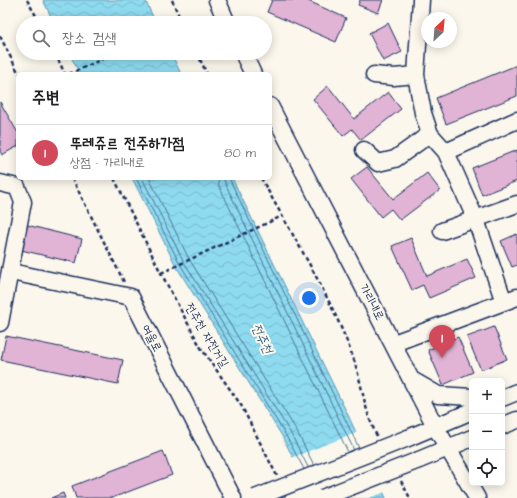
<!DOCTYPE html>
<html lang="ko">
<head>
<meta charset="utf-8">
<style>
  body { margin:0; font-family:"Architects Daughter","Poor Story",sans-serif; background:#f2f2f2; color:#202124 }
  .controls { position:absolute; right:12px; bottom:12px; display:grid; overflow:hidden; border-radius:6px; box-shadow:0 2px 10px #0003 }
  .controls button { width:36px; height:36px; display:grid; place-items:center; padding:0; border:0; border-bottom:1px solid #e0e0e0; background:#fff; color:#202124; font:20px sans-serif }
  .compass { position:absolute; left:421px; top:12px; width:36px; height:36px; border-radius:50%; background:#fff; box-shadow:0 2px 10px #0003; rotate:26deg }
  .you { position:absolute; left:309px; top:298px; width:14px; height:14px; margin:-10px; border:3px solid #fff; border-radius:50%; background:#1a73e8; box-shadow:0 0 0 6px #1a73e833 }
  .badge { display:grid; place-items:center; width:26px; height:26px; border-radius:50%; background:#d1495b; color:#fff; font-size:13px; font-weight:700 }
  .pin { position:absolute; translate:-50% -33px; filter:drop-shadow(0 1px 2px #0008) }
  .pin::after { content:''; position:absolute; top:21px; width:14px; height:12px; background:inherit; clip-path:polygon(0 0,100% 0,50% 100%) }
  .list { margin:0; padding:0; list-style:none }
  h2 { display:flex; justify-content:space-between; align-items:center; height:52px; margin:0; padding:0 16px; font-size:17px }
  h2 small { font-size:13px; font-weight:400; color:#757577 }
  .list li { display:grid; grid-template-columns:26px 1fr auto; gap:12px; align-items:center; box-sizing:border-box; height:56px; padding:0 16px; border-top:1px solid #e0e0e0 }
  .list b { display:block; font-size:15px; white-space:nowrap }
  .list p { margin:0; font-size:13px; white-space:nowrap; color:#757577 }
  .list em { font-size:13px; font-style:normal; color:#757577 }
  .icon { flex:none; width:22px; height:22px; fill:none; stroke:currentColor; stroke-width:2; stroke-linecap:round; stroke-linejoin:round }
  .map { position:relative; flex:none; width:517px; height:498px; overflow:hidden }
  .search { position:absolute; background:#fff; box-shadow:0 2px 10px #0003; left:16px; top:16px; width:256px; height:44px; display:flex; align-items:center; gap:10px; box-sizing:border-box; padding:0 14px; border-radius:22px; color:#757577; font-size:15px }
  .panel { position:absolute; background:#fff; box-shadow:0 2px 10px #0003; left:16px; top:72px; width:256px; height:108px; border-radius:6px }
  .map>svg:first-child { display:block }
  .water { fill:url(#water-waves); stroke:#6096b5 }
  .pier { fill:#fbf7ec }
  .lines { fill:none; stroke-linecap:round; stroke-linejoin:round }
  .shore { stroke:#497398; stroke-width:1 }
  .building { fill:#e1b3d5; stroke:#1b2f5e }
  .minor-casing { stroke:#1b2f5e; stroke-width:19 }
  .path { stroke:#1b2f5e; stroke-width:2.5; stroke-dasharray:4 3; stroke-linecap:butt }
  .minor { stroke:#fbf7ec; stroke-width:16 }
  .minor-bridge-casing { stroke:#1b2f5e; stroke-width:19; stroke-linecap:butt }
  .minor-bridge { stroke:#fbf7ec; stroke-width:16 }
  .labels { text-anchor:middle; stroke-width:4; stroke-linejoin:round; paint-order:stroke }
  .street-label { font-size:12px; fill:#1b2f5e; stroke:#fbf7ec }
  .water-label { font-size:13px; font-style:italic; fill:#385a82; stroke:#fbf7ec }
</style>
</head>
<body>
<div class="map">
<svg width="517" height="498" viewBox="0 0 517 498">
  <defs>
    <pattern id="water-waves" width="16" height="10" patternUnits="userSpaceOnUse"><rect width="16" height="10" fill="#8edaef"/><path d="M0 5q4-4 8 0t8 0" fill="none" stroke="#7abbcf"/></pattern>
  </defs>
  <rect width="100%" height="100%" fill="#fbf7ec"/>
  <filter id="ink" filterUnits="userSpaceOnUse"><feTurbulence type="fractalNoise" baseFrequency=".025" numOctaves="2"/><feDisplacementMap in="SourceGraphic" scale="8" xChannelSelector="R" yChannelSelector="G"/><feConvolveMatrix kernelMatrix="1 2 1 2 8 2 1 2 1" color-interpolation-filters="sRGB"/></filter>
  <g filter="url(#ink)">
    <path class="water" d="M43 0H145L156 23H54Z
      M69 53H171L181 74H80Z
      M132 178H232L348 415 386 498H314L282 436 176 266Z"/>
    <path class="pier" d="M358 432 385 492 369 498H312L291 458Z"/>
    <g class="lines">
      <path class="shore" d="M136 178 180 264 285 434 304 469
        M142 178 184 262 290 432 308 467
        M149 178 189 259 295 428 314 465
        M218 178 219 186 348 452
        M224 178 225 183 354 450
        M229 178 359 448"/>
    </g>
    <path class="building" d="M272 0H306L346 18 336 42 267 12Z
      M360 0H383L378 13 358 5Z
      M388 23 402 52 383 61 369 33Z
      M517 65V96L446 124 436 98Z
      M328 86 354 119 388 92 401 109 361 140 352 129 343 136 313 99Z
      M0 102 18 133V146L2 155 0 151Z
      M517 150V181L482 195 472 168Z
      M367 167 393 199 427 173 440 190 400 220 391 209 381 217 351 179Z
      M27 225 82 239 76 263 21 250Z
      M517 234V265L512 267 501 241Z
      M411 238 427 276 467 259 476 278 429 298 423 285 412 290 392 246Z
      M494 327 507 359 481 370 467 337Z
      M6 336 123 360 118 384 1 360Z
      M458 337 473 372 443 385 428 350Z
      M163 451 172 475 112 498H76L72 486Z
      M63 493 65 498H51Z"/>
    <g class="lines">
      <defs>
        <path id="minor" d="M217 0 227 23
          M421 0 416 75 423 113 430 134 446 152 476 220 504 302
          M243 53 253 74
          M374 75 394 77 416 75
          M270 106 435 426 477 498
          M364 150 378 163 395 159 430 134
          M446 152 517 120
          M0 183 17 187 23 202 0 323
          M442 231 517 204
          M11 272 131 297 233 498
          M394 343 517 297
          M412 380 438 395 472 397
          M502 398 517 392
          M502 426 517 420
          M408 438 472 411
          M419 460 472 438"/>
      </defs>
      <use href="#minor" class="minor-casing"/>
      <path class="path" d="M27 0 40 23
        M172 0 182 23
        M0 36 19 74
        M55 53 65 74
        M197 53 207 74
        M69 74 116 53
        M72 178 124 282
        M114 178 161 273 201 348 241 405 277 476
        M261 178C292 235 328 291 351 352 362 379 363 409 377 436
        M161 273 282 216
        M401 481 410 498"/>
      <use href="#minor" class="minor"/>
      <defs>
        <path id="minor-bridge" d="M255 498 408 438
          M322 498 419 460"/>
      </defs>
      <use href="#minor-bridge" class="minor-bridge-casing"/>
      <use href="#minor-bridge" class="minor-bridge"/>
    </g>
  </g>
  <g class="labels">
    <g class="street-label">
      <text transform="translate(372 302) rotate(62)" y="4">가리내로</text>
      <text transform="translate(207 335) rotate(59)" y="4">전주천 자전거길</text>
      <text transform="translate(152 338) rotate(63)" y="4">여울로</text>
    </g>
    <g class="water-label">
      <text transform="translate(263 338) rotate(65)" y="5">전주천</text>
    </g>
  </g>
</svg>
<div class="controls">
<button>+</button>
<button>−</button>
<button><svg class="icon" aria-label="locate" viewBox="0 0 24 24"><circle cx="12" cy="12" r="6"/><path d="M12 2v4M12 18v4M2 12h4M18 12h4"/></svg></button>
</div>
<svg class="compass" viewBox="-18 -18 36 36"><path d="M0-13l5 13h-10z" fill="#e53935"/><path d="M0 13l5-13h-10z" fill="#757577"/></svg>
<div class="you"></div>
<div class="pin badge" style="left:442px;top:358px">1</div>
<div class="search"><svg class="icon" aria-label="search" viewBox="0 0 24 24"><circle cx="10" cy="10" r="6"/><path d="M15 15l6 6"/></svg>장소 검색</div>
<section class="panel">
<h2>주변<small></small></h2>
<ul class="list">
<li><span class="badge">1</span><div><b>뚜레쥬르 전주하가점</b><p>상점 · 가리내로</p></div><em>80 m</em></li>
</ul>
</section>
</div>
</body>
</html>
